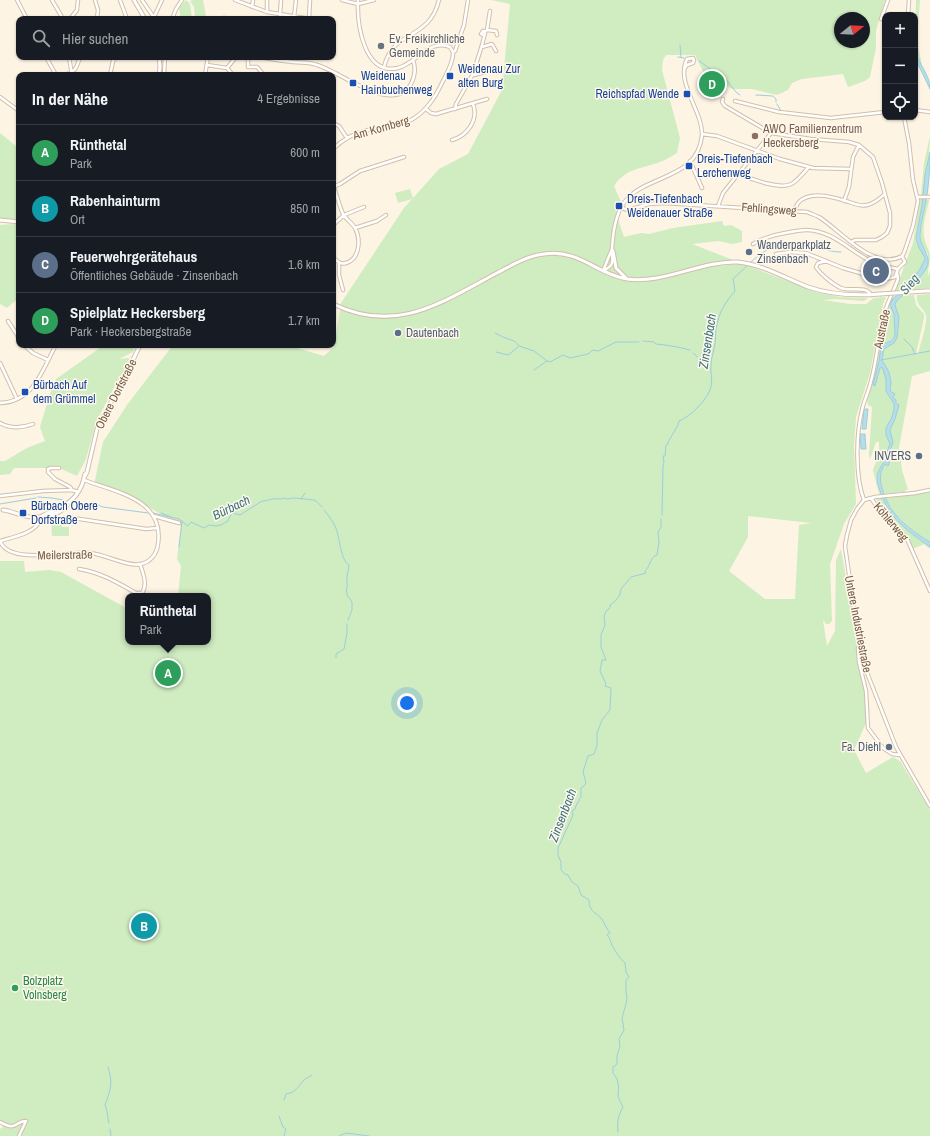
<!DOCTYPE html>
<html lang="de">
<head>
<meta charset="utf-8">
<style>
  body { margin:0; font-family:"Archivo Narrow",sans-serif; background:#242831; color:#f1f3f6 }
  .controls { position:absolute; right:12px; top:12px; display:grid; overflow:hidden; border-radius:8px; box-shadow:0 1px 3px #0004 }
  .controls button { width:36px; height:36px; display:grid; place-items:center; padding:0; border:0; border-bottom:1px solid #363941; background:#171b24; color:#f1f3f6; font:20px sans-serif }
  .compass { position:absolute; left:834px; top:12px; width:36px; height:36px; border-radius:50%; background:#171b24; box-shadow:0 1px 3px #0004; rotate:72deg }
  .you { position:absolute; left:407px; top:703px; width:14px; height:14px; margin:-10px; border:3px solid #fff; border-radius:50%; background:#1a73e8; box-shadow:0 0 0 6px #1a73e833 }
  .badge { display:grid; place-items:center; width:26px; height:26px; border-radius:50%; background:#d93025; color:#fff; font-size:13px; font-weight:700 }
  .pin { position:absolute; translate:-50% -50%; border:2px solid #fff; box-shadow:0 1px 4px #0006 }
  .popup { position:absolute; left:125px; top:593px; width:86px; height:52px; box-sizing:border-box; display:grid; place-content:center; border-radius:8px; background:#171b24; filter:drop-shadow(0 1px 3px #0005); font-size:13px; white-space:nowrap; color:#9ea1a6 }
  .popup b { font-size:15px; color:#f1f3f6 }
  .popup::after { content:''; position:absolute; left:50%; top:100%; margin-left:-8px; border:8px solid transparent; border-top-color:#171b24 }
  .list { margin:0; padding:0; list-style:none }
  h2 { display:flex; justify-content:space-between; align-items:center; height:52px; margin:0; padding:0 16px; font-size:17px }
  h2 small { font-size:13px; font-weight:400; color:#9ea1a6 }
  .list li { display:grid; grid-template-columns:26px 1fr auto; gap:12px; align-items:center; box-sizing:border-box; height:56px; padding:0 16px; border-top:1px solid #363941 }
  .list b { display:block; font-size:15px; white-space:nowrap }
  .list p { margin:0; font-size:13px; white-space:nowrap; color:#9ea1a6 }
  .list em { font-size:13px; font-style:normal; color:#9ea1a6 }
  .icon { flex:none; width:22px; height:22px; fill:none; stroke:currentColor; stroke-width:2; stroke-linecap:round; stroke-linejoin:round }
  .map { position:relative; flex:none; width:930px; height:1136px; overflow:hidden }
  .search { position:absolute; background:#171b24; box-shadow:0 1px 3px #0004; left:16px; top:16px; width:320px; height:44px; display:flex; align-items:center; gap:10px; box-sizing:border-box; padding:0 14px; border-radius:8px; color:#9ea1a6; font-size:15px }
  .panel { position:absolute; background:#171b24; box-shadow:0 1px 3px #0004; left:16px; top:72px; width:320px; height:276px; border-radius:8px }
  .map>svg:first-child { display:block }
  .green { fill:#d0ecc1; fill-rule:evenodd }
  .water { fill:#b6dee8; stroke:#9cceda }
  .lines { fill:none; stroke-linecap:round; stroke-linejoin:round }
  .stream { stroke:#9cceda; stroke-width:1 }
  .minor-casing { stroke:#d1bfab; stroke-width:4.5 }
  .tertiary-casing { stroke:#d1bfab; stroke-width:5 }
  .minor { stroke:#fff; stroke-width:2.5 }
  .tertiary { stroke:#fff; stroke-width:3 }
  .tertiary-bridge-casing { stroke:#d1bfab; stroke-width:5; stroke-linecap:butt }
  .tertiary-bridge { stroke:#fff; stroke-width:3 }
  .worship-dot { fill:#6b7280; stroke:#fff8ea; stroke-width:1.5 }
  .transit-dot { fill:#1a4fb4; stroke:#fff8ea; stroke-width:1.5 }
  .education-dot { fill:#8d6e63; stroke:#fff8ea; stroke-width:1.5 }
  .service-dot { fill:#5c6f8a; stroke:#fff8ea; stroke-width:1.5 }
  .leisure-dot { fill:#2e9e5b; stroke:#fff8ea; stroke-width:1.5 }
  .labels { text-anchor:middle; stroke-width:3; stroke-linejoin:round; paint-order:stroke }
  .worship-label { font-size:12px; fill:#5b616d; stroke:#fff8ea; text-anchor:start }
  .transit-label { font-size:12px; fill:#164399; stroke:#fff8ea; text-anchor:start }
  .street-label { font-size:12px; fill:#775b47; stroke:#fff8ea }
  .education-label { font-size:12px; fill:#785e54; stroke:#fff8ea; text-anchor:start }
  .service-label { font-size:12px; fill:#4e5e75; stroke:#fff8ea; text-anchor:start }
  .leisure-label { font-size:12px; fill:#27864d; stroke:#fff8ea; text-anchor:start }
  .water-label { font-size:13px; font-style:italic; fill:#3d7584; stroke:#fff8ea }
</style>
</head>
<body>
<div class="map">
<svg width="930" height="1136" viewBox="0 0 930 1136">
  <rect width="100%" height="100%" fill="#fdf4e3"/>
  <path class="green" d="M186 0 190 4 192 18 181 19 179 8Z
    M193 0H203L206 16 195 18 194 7 190 1Z
    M491 0H885L876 31V48L870 77 865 81 848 87 843 74 802 79 792 83 788 90 777 95 752 89H732L715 80 717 87 714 92 707 91 709 85 706 82 707 76 705 75 695 55H666L663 60 662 70 680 138 677 153C671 156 666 160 660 162 641 169 626 168 614 186L621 202C614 214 620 224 624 237L641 233 649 234 673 228 722 221 724 226 731 225 742 231V242L732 244 719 241 692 244 818 293 841 297 868 298 864 301 835 299 823 300 850 304H866L874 298 886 297 883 304 870 373 856 417 854 446 856 504 844 524 830 564 832 621 829 624H826L823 620 827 646 835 631 836 560 841 549 857 643 864 669 866 723 854 750 866 773 893 757 900 761 930 810V1136H0V1129L3 1127 0 1123V561H24L25 572 49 570 61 572 128 609V642H208V596H178L181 566 177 559 181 526 140 502 94 485 103 442 127 405 173 345H287L324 356 334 347 341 303 404 208 412 199 398 203 395 193 410 189 413 198 439 169 468 154 502 90 510 4ZM840 18H864V42H840ZM748 516 811 523 799 525 795 599H765L729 571 748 537Z
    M916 0H920C919 17 916 34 919 51 920 57 922 61 922 67L915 49Z
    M0 133 16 146 19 143V220L0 219Z
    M930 136C930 156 925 176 923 196H921L924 163Z
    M920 199H922V205L916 238 919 248 924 256 925 259 919 271 909 280 902 291H895L913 243Z
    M926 200H929C927 211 922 225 924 237 925 244 929 249 930 255 930 263 927 270 928 277L930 270V288L906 290 911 287 925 270 928 254 923 247 920 235Z
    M14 224 19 225V302L15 301 7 308 0 304V225Z
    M930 294V371L912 376 899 448 902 470 908 490H905V492L884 494C880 482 878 473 886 463H889C889 456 891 453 892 447 893 441 892 436 890 430L895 419 899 405 893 397 895 394 890 391 891 382 889 372 882 360 884 349 897 338 899 317 895 304 901 296 914 295 916 305 924 314V318L916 354H918C920 346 928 321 926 315 923 307 916 306 917 295Z
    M891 296H897L892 300 891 307 894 314 895 336 890 341 883 344 881 346 875 386 880 368 882 367 886 379V391L894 404V414L888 425V440L890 444 886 460 881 465 877 475V481L880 494H879L873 470 879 454V442H876L870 459 869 455 872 407 868 405 867 399C878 366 880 330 891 296Z
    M104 345H135L133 352 119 359 128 358 132 360 117 382 96 422 86 459 77 476 59 468H14L10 474 0 475V461H5L27 448 45 441 40 427 50 394 56 379Z
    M930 492V542L914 531 892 512 886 498 912 495Z
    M878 498H882C891 520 911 533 930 547V549L924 544 913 549 902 529 877 503V499Z
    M62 517V527H69V536H52L51 521Z"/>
  <path class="water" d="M915 49C918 64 930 74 930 89L915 58Z
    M930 152C930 166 929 181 927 195 925 208 921 221 920 234 919 245 930 254 928 265 922 278 905 292 896 302L895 305 899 317 897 338 894 343 884 349 882 360 889 372 891 382 890 391 895 394 893 397 896 400V403L899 405 895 419 890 430 893 442 889 454V463L888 466 885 464C877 475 881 487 886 499 888 502 889 507 892 510 899 521 918 535 930 542V547C908 531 888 518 880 491 878 485 876 479 878 473 880 468 882 463 886 460L885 457 890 444 886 435V428L892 417 894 409V404L886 391V379L882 367 880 368 875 386 873 385V384L879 361 881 346 883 344 891 341 895 336 894 314 890 305 892 300 902 291 909 280 919 271 925 259 924 256 919 248 916 238 922 205 925 175Z
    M864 409H868L866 429H862Z
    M860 434H865L866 449H861Z"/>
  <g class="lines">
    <path class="stream" d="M680 45 681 57
      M678 57 684 58
      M699 61 709 68 724 77 736 92 740 95
      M756 95 773 96 776 99V102
      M777 104 781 111
      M750 263C771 243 788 239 816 246 827 249 828 252 841 252
      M495 333C497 334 499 335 501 336 508 340 515 339 519 346L534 351 547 361
      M904 339 912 347 915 354
      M643 341 654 342 656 344C668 345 678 347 690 350
      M496 352 508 355 518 347
      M693 353 700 359H711
      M881 360 930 351
      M534 370 547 361 550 362 563 355 570 358 588 354 593 350 598 351 616 342H639
      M38 497 52 498 63 500
      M301 499 305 493
      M92 502 103 507 148 513
      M0 504 36 498
      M324 510C328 515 332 520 335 526 340 536 340 560 349 565 349 571 346 575 347 580 347 585 348 586 346 591L347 592V595L352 602V610L348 620
      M153 513 179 519 188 526 191 522 204 528 209 525 216 526 221 525 228 521 231 514 233 513 240 515 262 501C267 501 268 500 272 499 276 498 279 500 284 498 288 500 290 498 294 498 296 498 313 500 314 500 317 501 319 504 322 507
      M161 513 171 517
      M662 515 663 466 664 462 663 456H665L666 445 668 444V442L678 425 679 421C690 417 708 399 711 387 713 380 710 372 711 365 711 358 714 351 715 344 716 339 715 334 716 329 719 312 724 304 735 291L733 279 748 265
      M179 547 182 521
      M336 658V654L344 649 347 633V624
      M108 1067C113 1084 111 1088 105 1105 108 1111 107 1117 109 1123
      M284 1100 286 1094C296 1092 297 1088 303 1081 305 1079 309 1077 312 1075
      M279 1116 283 1127 286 1129 284 1136
      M110 1129 111 1136
      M618 1132C617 1122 618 1116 623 1107 621 1103 618 1098 618 1095 619 1086 619 1080 613 1073V1067L617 1064V1056L620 1046 619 1039 624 1030 622 1018 626 1004 627 997 626 992V980L629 977 626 972 625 963C620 959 616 952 613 947 610 942 611 939 607 935L610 933C607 929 605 925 603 921 598 912 589 914 589 900L581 895 578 886 572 882 568 875 565 874 561 870V862L558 855V848L573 815 572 811 575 809 577 803 579 802V799L581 797V788L584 786 586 783 583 772 588 756 594 754 597 746V733L602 720 610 710 611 688 605 686 606 684 600 671 602 660H606L601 647V635L605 625 604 617 606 611 610 608V605C615 602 621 596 621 589L631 577 646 573 645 571C650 567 650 557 657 555L659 542 658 532 661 527V519
      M339 1136 346 1133 369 1136"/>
    <defs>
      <path id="minor" d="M17 0 27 19
        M52 0 63 19
        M95 0 98 10 97 19
        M120 0 127 19
        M142 0 155 19
        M235 0 267 12 311 19
        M267 0V11
        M342 0 358 4 374 0
        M358 0C357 22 363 76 398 68 416 64 429 38 450 47L453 52
        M252 7 253 0
        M280 15 281 0
        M908 15 909 0
        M154 17 162 0
        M294 17 296 0
        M70 19 77 10 78 0
        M172 19 176 9 182 0
        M218 19 224 18 232 19
        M309 19 310 0
        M881 19 888 0
        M487 30 496 31 497 35
        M484 32 487 30 490 11
        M482 47 492 44 496 51
        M46 57 56 75
        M69 57 72 75
        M248 57V67H257L264 75
        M259 57C270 59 281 61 293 62 301 63 309 62 317 65 340 71 393 116 411 84 415 76 416 68 413 60
        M207 65 227 68 233 75
        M384 67C391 38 410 40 427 23 434 16 437 8 439 0
        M227 68 236 57
        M63 75C76 72 76 69 80 57
        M110 75 113 61 117 57
        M164 75 165 57
        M205 75 208 57
        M474 75 492 70
        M0 97 19 111
        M723 99 722 102 725 106 771 133 811 139 849 142 859 145 873 157 882 183 890 213V226L887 233 882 237 876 240H855L851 242
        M735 101 779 112 831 118 885 112
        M426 109 431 113 436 114 487 99
        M455 109 456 104 473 74 482 45 485 33 483 31 481 34 483 35
        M915 110 930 112
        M333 123 339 126 347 138
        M702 134 717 136 780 159 813 168 851 169
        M452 140C467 136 479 120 473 104
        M333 149C342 140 355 133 368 130 381 128 395 128 407 122 425 114 435 98 443 81 447 73 454 61 453 52L455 51 464 25 468 0
        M690 161 702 188
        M738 173C750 179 782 191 793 183 799 179 804 172 809 167
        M333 187 340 184 360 171 404 157
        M917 197H930
        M844 201 849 187 853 157 859 145
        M718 206 723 193 771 133
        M621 207 627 210 632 209 649 204 664 203 807 212C811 214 815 215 819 217 840 230 874 272 902 256
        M794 211C795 208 797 205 798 203 809 190 833 197 846 201 853 203 860 207 867 205 874 204 880 198 885 194
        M333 225 344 215 364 207
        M355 228 377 221 386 215
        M753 244C763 238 773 235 785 233 792 232 799 230 806 230 832 230 850 251 872 262 880 266 889 267 898 269
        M776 254 790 252 806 253 843 268 881 279H886L895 277 898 269 905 262 902 256 904 253 913 226 918 201 913 180 909 143 904 117
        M333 257C337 261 340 265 346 263 360 259 361 239 355 228 352 223 346 219 343 214 339 205 337 196 334 187
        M827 261 818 263 816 267C820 274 834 285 841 288 850 292 866 285 871 295
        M339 262V275L343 290
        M603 271C607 269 611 267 612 263 613 258 612 253 612 248 613 232 616 210 627 199 650 174 698 179 702 135 703 111 675 83 687 59L693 58 694 60 693 63 687 65 685 68
        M603 271 612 249
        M8 321 19 338
        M24 345 33 353 48 360
        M0 363 17 399
        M0 403C34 402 42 370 56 345
        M0 423C11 429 22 428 33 424
        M59 468H51L48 469V472L55 479 70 487 72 490
        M930 490 915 493 875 497 864 500 857 509 851 520 847 535 845 546 854 609 864 665 896 747 930 806
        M0 496 43 491 72 490 78 492
        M871 498 875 504 907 539 930 591
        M864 500C855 477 856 434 862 410 864 400 869 391 871 381 877 360 878 337 884 315 887 302 894 291 898 279L897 273
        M154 516 179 523
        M38 517 40 521C33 534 13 537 0 541 9 566 70 550 91 553 106 555 128 567 141 564 151 562 157 553 158 544 165 499 115 492 84 480
        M68 519 73 518 146 529 158 528
        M79 569C100 572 118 583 136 593H142C148 585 143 573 140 564
        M861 647 858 648 859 662 866 691 868 728 883 748 892 754 900 755
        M0 1122C18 1132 14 1121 26 1121
        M19 1136 26 1121"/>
      <path id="tertiary" d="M134 0 145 19
        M159 57 160 67 159 75
        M0 220 19 222
        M613 251 616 268 626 278
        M925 291H930
        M333 304C397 335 442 302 497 273 512 265 527 256 544 254 580 249 596 274 627 279 664 284 700 261 737 262 762 264 785 278 808 287 831 295 856 296 880 294
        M85 476 87 472 97 429 133 360 140 345
        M3 510C12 511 21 516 31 517 43 518 61 515 68 504
        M42 516C47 513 52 512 57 509 72 503 82 491 85 474"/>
    </defs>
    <use href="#minor" class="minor-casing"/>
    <use href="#tertiary" class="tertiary-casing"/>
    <use href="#minor" class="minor"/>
    <use href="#tertiary" class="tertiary"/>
    <defs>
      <path id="tertiary-bridge" d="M880 294 925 291"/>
    </defs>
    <use href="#tertiary-bridge" class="tertiary-bridge-casing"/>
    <use href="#tertiary-bridge" class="tertiary-bridge"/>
  </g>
  <circle class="worship-dot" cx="381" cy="46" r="4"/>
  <g class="transit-dot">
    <rect x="446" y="72" width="8" height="8" rx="2"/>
    <rect x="349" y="79" width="8" height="8" rx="2"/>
    <rect x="683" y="90" width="8" height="8" rx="2"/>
    <rect x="685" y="162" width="8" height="8" rx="2"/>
    <rect x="615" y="202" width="8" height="8" rx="2"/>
    <rect x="21" y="388" width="8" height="8" rx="2"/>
    <rect x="19" y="509" width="8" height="8" rx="2"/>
  </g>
  <circle class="education-dot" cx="755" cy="136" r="4"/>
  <g class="service-dot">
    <circle cx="749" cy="252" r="4"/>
    <circle cx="398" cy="333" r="4"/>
    <circle cx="919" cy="456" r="4"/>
    <circle cx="889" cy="747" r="4"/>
  </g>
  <circle class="leisure-dot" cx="15" cy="988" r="4"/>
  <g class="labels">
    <g class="worship-label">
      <text x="389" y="43">Ev. Freikirchliche<tspan x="389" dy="14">Gemeinde</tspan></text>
    </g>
    <g class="transit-label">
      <text x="458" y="73">Weidenau Zur<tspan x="458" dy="14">alten Burg</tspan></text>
      <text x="361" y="80">Weidenau<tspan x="361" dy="14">Hainbuchenweg</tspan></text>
      <text x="679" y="98" text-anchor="end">Reichspfad Wende</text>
      <text x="697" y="163">Dreis-Tiefenbach<tspan x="697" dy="14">Lerchenweg</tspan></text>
      <text x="627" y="203">Dreis-Tiefenbach<tspan x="627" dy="14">Weidenauer Straße</tspan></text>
      <text x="33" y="389">Bürbach Auf<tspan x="33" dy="14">dem Grümmel</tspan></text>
      <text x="31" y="510">Bürbach Obere<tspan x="31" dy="14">Dorfstraße</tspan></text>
    </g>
    <g class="street-label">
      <text transform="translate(381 128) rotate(-16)" y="4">Am Kornberg</text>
      <text transform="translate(769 209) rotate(4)" y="4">Fehlingsweg</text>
      <text transform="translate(882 329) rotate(-78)" y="4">Austraße</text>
      <text transform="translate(116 394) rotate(-63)" y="4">Obere Dorfstraße</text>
      <text transform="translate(891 522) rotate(50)" y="4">Köhlerweg</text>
      <text transform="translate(65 555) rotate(-1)" y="4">Meilerstraße</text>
      <text transform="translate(858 624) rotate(79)" y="4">Untere Industriestraße</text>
    </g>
    <g class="education-label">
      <text x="763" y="133">AWO Familienzentrum<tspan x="763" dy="14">Heckersberg</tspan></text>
    </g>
    <g class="service-label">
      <text x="757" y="249">Wanderparkplatz<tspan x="757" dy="14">Zinsenbach</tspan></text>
      <text x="406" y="337">Dautenbach</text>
      <text x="911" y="460" text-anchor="end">INVERS</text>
      <text x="881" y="751" text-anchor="end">Fa. Diehl</text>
    </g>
    <g class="leisure-label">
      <text x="23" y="985">Bolzplatz<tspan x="23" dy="14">Volnsberg</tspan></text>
    </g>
    <g class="water-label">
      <text transform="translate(909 284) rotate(-50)" y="5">Sieg</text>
      <text transform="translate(707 341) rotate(-81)" y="5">Zinsenbach</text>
      <text transform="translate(231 507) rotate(-26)" y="5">Bürbach</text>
      <text transform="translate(562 815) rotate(-69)" y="5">Zinsenbach</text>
    </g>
  </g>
</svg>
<div class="controls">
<button>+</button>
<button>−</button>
<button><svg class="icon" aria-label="locate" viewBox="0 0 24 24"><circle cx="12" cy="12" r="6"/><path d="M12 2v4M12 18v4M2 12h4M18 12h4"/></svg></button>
</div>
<svg class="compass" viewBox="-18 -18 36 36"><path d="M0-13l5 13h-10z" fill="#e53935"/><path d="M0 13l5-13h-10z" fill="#9ea1a6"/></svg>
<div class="you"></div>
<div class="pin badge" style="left:168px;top:673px;background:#2e9e5b">A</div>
<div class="popup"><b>Rünthetal</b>Park</div>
<div class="pin badge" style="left:144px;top:926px;background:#0f9aa8">B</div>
<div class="pin badge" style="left:876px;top:271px;background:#5c6f8a">C</div>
<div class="pin badge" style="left:712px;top:84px;background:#2e9e5b">D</div>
<div class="search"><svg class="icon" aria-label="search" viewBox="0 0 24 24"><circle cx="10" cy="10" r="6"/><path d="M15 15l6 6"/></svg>Hier suchen</div>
<section class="panel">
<h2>In der Nähe<small>4 Ergebnisse</small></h2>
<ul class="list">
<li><span class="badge" style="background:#2e9e5b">A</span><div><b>Rünthetal</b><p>Park</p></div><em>600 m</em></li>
<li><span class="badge" style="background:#0f9aa8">B</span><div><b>Rabenhainturm</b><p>Ort</p></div><em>850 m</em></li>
<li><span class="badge" style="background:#5c6f8a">C</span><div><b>Feuerwehrgerätehaus</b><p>Öffentliches Gebäude · Zinsenbach</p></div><em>1.6 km</em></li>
<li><span class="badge" style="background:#2e9e5b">D</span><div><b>Spielplatz Heckersberg</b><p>Park · Heckersbergstraße</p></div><em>1.7 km</em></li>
</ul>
</section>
</div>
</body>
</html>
